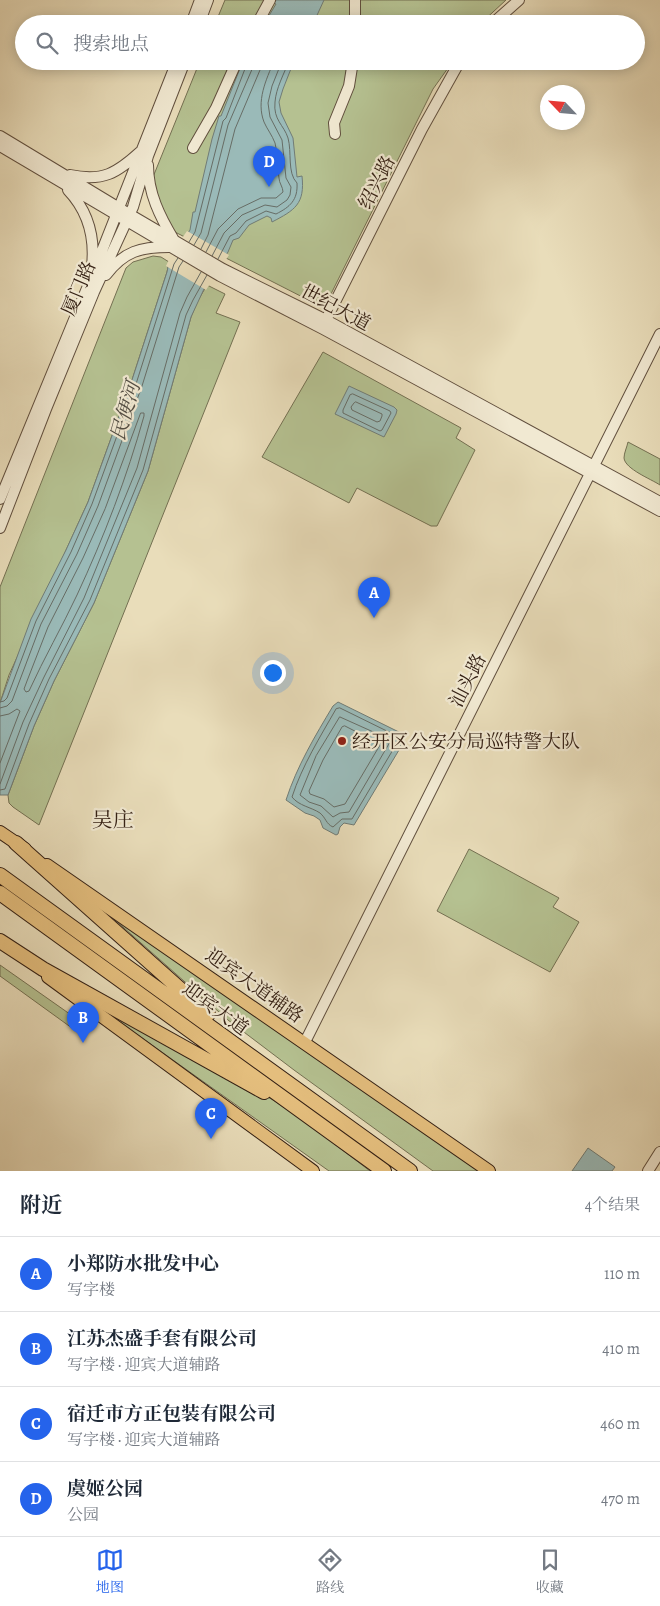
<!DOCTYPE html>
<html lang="zh">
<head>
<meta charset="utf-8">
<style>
  body { margin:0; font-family:Alegreya,"Noto Serif SC",serif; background:#f2f2f3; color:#1f2937 }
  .compass { position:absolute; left:540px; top:85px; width:45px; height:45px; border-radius:50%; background:#fff; box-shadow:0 2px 12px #0003; rotate:296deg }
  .you { position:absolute; left:272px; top:672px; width:18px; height:18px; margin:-12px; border:4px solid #fff; border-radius:50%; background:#1a73e8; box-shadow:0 0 0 8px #1a73e833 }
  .badge { display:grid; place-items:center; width:32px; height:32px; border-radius:50%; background:#2563eb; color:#fff; font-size:16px; font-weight:700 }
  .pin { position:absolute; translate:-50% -41px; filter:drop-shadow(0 1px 2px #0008) }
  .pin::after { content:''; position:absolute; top:26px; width:18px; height:15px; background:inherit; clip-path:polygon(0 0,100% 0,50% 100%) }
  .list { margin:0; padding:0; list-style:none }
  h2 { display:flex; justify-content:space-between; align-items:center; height:65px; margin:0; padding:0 20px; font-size:21px }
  h2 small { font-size:16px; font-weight:400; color:#747a83 }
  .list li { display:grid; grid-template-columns:32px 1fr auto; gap:15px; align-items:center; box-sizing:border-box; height:75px; padding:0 20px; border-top:1px solid #e0e1e3 }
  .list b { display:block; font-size:19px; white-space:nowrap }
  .list p { margin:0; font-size:16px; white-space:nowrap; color:#747a83 }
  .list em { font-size:16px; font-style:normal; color:#747a83 }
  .icon { flex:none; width:28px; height:28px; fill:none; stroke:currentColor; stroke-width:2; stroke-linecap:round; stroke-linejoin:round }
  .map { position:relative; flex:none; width:660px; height:1171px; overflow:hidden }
  .search { position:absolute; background:#fff; box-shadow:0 2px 12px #0003; left:15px; right:15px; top:15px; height:55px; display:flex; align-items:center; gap:12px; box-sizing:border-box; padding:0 18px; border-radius:28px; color:#747a83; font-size:19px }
  .sheet { height:365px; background:#fff }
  nav { display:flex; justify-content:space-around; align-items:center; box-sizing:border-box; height:70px; border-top:1px solid #e0e1e3; background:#fff; font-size:14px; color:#747a83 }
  nav a { display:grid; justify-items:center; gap:2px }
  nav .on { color:#2563eb }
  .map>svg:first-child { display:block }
  .green { fill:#b5c191; stroke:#747052 }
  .water { fill:#9abab8; stroke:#717c76 }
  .pier { fill:#e9ddba }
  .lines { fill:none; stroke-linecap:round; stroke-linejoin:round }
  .shore { stroke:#676d66; stroke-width:1 }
  .minor-casing { stroke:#614f3e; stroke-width:12 }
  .major-casing { stroke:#342014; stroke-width:14 }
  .highway-casing { stroke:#342014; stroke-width:16 }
  .minor { stroke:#f1e9d2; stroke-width:10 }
  .major { stroke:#e4be7d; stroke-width:12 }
  .highway { stroke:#e4be7d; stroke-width:14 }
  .poi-dot { fill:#8f2418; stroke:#f1e9d2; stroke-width:2 }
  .labels { text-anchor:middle; stroke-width:4.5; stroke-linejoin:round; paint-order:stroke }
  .street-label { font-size:19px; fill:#342014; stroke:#f1e9d2 }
  .poi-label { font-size:19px; fill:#342014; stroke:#f1e9d2; text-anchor:start }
  .water-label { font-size:20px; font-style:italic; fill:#534e45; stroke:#f1e9d2 }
  .quarter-label { font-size:21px; fill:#342014; stroke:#f1e9d2 }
</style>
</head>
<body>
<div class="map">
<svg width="660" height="1171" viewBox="0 0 660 1171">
  <rect width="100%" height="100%" fill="#e9ddba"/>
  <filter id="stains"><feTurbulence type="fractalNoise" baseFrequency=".004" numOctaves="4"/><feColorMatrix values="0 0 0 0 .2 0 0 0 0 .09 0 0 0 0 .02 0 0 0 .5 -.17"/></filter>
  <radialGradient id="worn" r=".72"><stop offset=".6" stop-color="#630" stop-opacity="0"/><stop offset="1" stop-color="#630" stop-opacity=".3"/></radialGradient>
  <path class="green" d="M225 0H506L480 24H215Z
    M200 61H453L433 89 324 308 173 231 156 197 153 177Z
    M153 256 161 257 169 262 167 272 131 383 88 502 9 675 0 703V587L126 268 133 262Z
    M207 285 225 294 216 313 240 322 39 825 13 807 9 803 8 795 34 726 54 681 94 603 148 471 191 317 197 302Z
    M323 352 461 428 456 438 475 450 437 526H431L357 488 349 503 262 457Z
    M628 442 660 459V485C651 479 625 469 624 458 624 453 627 447 628 442Z
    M469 849 559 898 553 907 579 922 550 972 437 911Z
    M80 889 483 1171H433L294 1070 228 1020Z
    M0 965 84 1024 87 1028V1033L83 1036 0 976Z
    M115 1011 273 1100 299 1117 370 1171H329L111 1016Z"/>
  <path class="water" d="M276 0H324L313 24H264L276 4 274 3Z
    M243 61H294L283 89 279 102 281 113 293 138 297 177 302 176C305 204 295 210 272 222L271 218 267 216 249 225 239 238 233 240 228 252 204 289 191 317 148 471 94 603 54 681 34 726 8 795H0V703L31 619 66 550 88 502 131 383 167 272 169 262 190 230 193 212H195L212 139 219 116H221Z
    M349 386 394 407 397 410 396 414 384 437 335 414Z
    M338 702 405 735 399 750 354 825 344 823 340 827 338 834 336 835 323 828 320 820 314 816 305 813 286 800C297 766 315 736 333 706Z
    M588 1148 615 1167 612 1171H572Z"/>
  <path class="pier" d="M187 231 229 255 206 290 166 266 172 253Z"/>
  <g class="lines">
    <path class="shore" d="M189 242 195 232 223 121 226 118 248 61
      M194 245 201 233 228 125 253 67 254 61
      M201 249 208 235 235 129 260 70 261 61
      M206 252 218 229 238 209 261 198H276L283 192C283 187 279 183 279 178 277 167 278 153 275 143 272 135 267 129 264 122 256 101 266 80 274 61
      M212 256 224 233 242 215 265 205 277 207 287 200 290 195 291 187 286 178 282 140 270 117 268 103 272 86 282 61
      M218 259 230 236 236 233 246 221 266 211 276 214C290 207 298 200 297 183 287 173 292 152 288 138 284 125 273 120 275 102 276 88 284 74 289 61
      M353 394 390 411 391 413 382 430 380 431 343 413V410L350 395Z
      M356 402 382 414V416L380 421 377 422 352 410 351 407 354 403Z
      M141 413H144V416C127 477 104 537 77 595 62 627 44 658 29 691L26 692 24 689 27 681 48 627 83 558 105 509Z
      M0 702 4 701 7 698 36 621 71 552 92 504 136 384 174 264 178 258
      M0 708 7 706 12 701 41 624 77 554 98 506 142 386 179 267 183 261
      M340 708 397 736 398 739 394 748 352 819H342L333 827C326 824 326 818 320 813 311 807 299 806 292 797 302 766 320 737 336 709Z
      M0 716 9 714 17 709 20 711 0 763
      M340 717 389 739 390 742 349 812 340 813 333 817 321 806 309 802 300 795 316 756Z
      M345 726 378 743 380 745 345 804 334 807 324 799 310 794 309 791 323 760 342 727Z
      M0 784 23 722 44 677 84 598 137 468 180 313 187 297 201 272
      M0 790 5 789 29 724 49 679 90 600 143 470 186 315 193 300 207 275"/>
    <defs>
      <path id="minor" d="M355 0V24
        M191 24 200 0
        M199 24 208 0
        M257 24 270 0
        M492 24 519 0
        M335 134 334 123 349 86 353 61
        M0 136 129 214 223 269 326 320 660 502
        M0 146 220 276 323 329 660 511
        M193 148 216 108 237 61
        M148 165C148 193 160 217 174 240
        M70 175C103 182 117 173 140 152
        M68 190C88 211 95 238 92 266
        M106 275C124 251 141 247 169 247
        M326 320 422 129 460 61
        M0 499 90 281 177 61
        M0 528 46 409 94 292 133 207 148 156 185 61
        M305 1042 660 334
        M648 1171 660 1152"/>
      <path id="major" d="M0 832 25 849
        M47 865 489 1171
        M48 977 313 1171"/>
      <path id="highway" d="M16 843 208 1014
        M0 875 410 1171
        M0 893 384 1171
        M0 941 43 969 264 1092"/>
    </defs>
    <use href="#minor" class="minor-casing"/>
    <use href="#major" class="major-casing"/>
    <use href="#highway" class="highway-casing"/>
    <use href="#minor" class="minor"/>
    <use href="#major" class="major"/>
    <use href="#highway" class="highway"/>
  </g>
  <circle class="poi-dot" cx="342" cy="741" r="5"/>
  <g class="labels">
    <g class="street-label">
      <text transform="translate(376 182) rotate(-63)" y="7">绍兴路</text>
      <text transform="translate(78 288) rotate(-67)" y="7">厦门路</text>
      <text transform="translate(336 307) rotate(28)" y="7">世纪大道</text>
      <text transform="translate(467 680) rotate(-63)" y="7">汕头路</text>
      <text transform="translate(255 985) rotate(35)" y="7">迎宾大道辅路</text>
      <text transform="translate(216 1008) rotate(36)" y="7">迎宾大道</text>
    </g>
    <g class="poi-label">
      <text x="352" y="748">经开区公安分局巡特警大队</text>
    </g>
    <g class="water-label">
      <text transform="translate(125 411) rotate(-74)" y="7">民便河</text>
    </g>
    <g class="quarter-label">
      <text x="113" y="827">吴庄</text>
    </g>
  </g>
  <rect width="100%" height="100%" filter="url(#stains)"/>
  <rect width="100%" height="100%" fill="url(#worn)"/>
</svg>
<svg class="compass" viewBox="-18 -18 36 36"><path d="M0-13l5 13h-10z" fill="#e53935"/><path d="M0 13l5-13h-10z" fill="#747a83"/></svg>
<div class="you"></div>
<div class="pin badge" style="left:374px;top:618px">A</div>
<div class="pin badge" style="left:83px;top:1043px">B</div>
<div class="pin badge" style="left:211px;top:1139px">C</div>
<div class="pin badge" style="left:269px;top:187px">D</div>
<div class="search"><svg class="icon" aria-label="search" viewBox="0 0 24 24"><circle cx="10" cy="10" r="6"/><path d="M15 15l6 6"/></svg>搜索地点</div>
</div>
<section class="sheet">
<h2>附近<small>4个结果</small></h2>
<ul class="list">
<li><span class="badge">A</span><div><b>小郑防水批发中心</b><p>写字楼</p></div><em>110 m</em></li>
<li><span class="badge">B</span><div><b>江苏杰盛手套有限公司</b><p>写字楼 · 迎宾大道辅路</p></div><em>410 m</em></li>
<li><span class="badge">C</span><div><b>宿迁市方正包装有限公司</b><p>写字楼 · 迎宾大道辅路</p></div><em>460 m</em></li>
<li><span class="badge">D</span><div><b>虞姬公园</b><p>公园</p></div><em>470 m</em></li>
</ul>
</section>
<nav>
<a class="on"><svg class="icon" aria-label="map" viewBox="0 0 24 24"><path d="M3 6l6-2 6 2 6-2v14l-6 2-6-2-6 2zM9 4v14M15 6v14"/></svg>地图</a>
<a><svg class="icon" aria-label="directions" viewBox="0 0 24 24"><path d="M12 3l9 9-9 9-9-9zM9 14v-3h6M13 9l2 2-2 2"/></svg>路线</a>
<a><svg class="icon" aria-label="saved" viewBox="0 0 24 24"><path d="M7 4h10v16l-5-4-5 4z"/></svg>收藏</a>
</nav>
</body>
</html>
